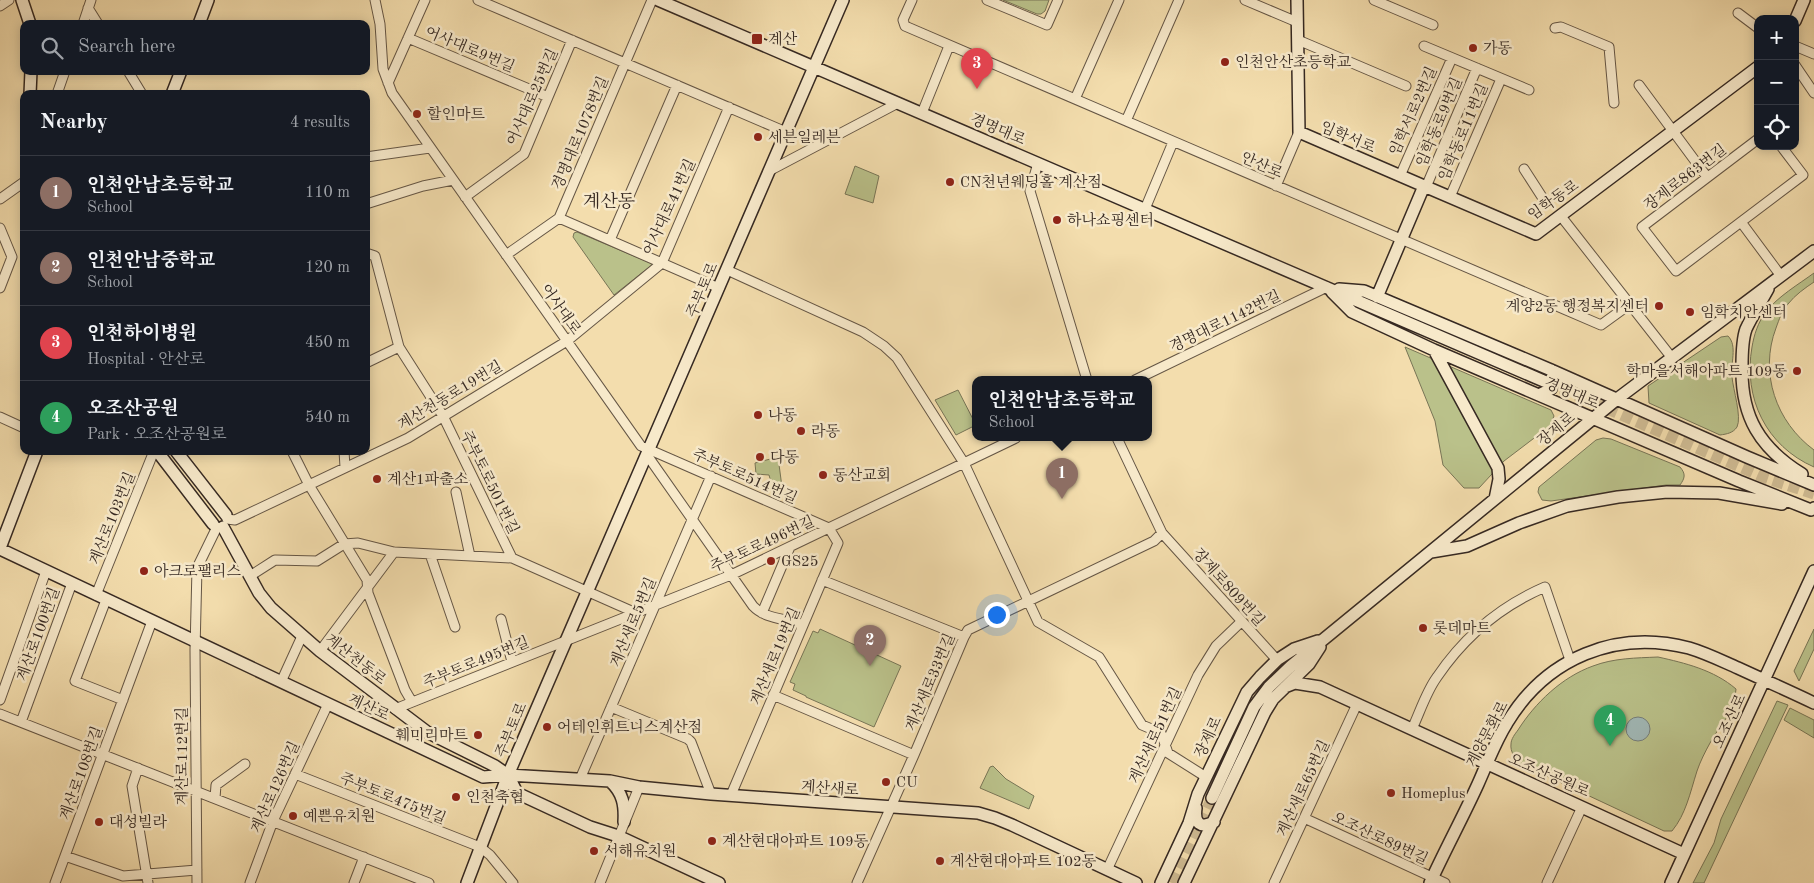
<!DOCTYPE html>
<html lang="en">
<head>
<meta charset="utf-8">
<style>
  body { margin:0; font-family:"Old Standard TT","Noto Serif KR",serif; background:#242831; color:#f1f3f6 }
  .controls { position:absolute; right:15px; top:15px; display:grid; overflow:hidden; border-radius:10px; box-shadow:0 2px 12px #0003 }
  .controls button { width:45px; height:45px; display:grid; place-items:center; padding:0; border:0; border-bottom:1px solid #363941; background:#171b24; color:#f1f3f6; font:25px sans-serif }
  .you { position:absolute; left:996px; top:614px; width:18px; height:18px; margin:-12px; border:4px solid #fff; border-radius:50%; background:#1a73e8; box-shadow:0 0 0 8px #1a73e833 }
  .badge { display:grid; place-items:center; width:32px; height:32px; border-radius:50%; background:#c59692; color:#fff; font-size:16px; font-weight:700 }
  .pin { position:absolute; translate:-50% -41px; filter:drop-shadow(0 1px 2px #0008) }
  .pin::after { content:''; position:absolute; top:26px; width:18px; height:15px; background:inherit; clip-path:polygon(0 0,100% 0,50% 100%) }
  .popup { position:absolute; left:972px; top:376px; width:180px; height:65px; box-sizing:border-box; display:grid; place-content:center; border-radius:10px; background:#171b24; filter:drop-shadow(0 1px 4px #0005); font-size:16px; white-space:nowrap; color:#9ea1a6 }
  .popup b { font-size:19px; color:#f1f3f6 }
  .popup::after { content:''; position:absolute; left:50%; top:100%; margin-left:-10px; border:10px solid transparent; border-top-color:#171b24 }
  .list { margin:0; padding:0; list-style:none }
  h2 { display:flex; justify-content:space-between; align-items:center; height:65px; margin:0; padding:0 20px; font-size:21px }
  h2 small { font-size:16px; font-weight:400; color:#9ea1a6 }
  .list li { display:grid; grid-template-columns:32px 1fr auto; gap:15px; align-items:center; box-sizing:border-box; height:75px; padding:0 20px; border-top:1px solid #363941 }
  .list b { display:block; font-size:19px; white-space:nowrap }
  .list p { margin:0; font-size:16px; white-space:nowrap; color:#9ea1a6 }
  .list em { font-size:16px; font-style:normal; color:#9ea1a6 }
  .icon { flex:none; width:28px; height:28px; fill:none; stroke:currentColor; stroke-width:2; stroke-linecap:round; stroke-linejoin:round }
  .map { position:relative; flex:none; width:1814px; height:883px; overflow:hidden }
  .search { position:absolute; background:#171b24; box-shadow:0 2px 12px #0003; left:20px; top:20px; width:350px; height:55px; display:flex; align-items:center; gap:12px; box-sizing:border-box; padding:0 18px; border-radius:10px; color:#9ea1a6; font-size:19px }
  .panel { position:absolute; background:#171b24; box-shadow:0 2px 12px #0003; left:20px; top:90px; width:350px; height:365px; border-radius:10px }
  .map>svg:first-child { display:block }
  .green { fill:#bac18a; stroke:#787556 }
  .water { fill:#a1b8b6; stroke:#767f7b }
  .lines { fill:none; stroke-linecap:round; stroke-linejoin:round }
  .secondary-tunnel { stroke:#cdb991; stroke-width:11; stroke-dasharray:11 5.5; stroke-linecap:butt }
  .street-casing { stroke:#655645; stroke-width:11 }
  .secondary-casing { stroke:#362922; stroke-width:14 }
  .street { stroke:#f7e9ca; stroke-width:9 }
  .secondary { stroke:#f7e9ca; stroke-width:11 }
  .poi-dot { fill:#8f2418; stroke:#f7e9ca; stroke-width:2 }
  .labels { text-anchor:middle; stroke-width:5; stroke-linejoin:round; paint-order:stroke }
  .poi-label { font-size:15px; fill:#362922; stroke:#f7e9ca; text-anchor:start }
  .street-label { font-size:15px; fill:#362922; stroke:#f7e9ca }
  .quarter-label { font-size:18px; fill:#362922; stroke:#f7e9ca }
</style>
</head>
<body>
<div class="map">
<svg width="1814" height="883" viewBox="0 0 1814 883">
  <rect width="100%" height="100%" fill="#f3ddad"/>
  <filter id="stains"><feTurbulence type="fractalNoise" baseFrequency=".004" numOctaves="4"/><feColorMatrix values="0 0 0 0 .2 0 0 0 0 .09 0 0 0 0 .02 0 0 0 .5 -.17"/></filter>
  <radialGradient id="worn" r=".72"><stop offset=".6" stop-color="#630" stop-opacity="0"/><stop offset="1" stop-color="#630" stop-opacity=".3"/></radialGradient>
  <path class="green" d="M1003 0H1049L1045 11 1041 14H1037Z
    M855 166 879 176 873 203 845 194Z
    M577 232 653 264 614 295 573 237 574 233Z
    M1814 273V282C1805 288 1795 295 1788 304 1782 310 1779 320 1776 328 1759 373 1776 422 1814 450V467C1766 446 1743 398 1752 347 1754 335 1758 322 1766 312 1777 297 1799 284 1814 273Z
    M1728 336C1738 346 1730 364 1732 377 1733 389 1742 417 1737 427 1733 433 1727 434 1720 435L1649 403 1648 386 1721 337Z
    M1405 347 1551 410 1554 416 1550 426 1504 461 1479 488H1464L1443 465 1435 421Z
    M958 390 976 425 956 435 935 400Z
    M1603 438 1611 439 1680 467C1686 474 1685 478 1680 485H1666L1551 501 1542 500 1538 492 1539 487 1596 440Z
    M778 457 782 487 773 489 769 475 756 474 755 463Z
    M820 629 901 666 874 727 806 697V696L793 690 795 684 790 682 813 631 818 633Z
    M1814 629V649L1799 681 1794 671Z
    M1658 657C1685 663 1714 670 1736 689 1735 713 1720 724 1710 743 1705 752 1700 762 1697 771 1690 793 1686 814 1672 831H1664L1521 764C1515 758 1510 752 1511 744 1511 739 1515 734 1518 730 1535 703 1562 677 1593 666 1614 658 1636 658 1658 657Z
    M1777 701 1788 705 1704 883H1693L1714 843 1721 819Z
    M1790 708 1814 720V738L1784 720Z
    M993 766 1006 779 1034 796 1029 809 980 788 990 767Z"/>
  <path class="water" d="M1626 729a12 12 0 1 1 24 0a12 12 0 1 1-24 0Z"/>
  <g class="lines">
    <path class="secondary-tunnel" d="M1546 382 1765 478 1814 494
      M1172 883 1212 798"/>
    <defs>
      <path id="street" d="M375 0 380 24 383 69 392 93 641 446 829 528 838 543 731 795
        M478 0 786 132
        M912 0 903 20 905 26 1601 325 1630 304
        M987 0 1047 25 1058 0
        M1245 0 1297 22
        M1374 0 1433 25
        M0 6 9 0
        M88 8 98 24
        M1738 13 1758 28
        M83 24 91 0
        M1555 28 1561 27 1609 47 1614 103
        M408 38 548 97
        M1298 40 1406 86
        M1424 46 1529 90
        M1795 46 1814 54
        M1795 65 1814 93
        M128 71 142 94
        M388 83 425 0
        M1639 85 1707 177
        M57 94 65 71
        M1075 99 1119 0
        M922 113 949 46
        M1126 121 1179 0
        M1758 139 1642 227 1676 271 1803 175 1781 146
        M366 157 430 148
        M1038 163 1030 191 1087 380
        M1524 169 1544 200
        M769 171 898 103
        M1400 176 1452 58
        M1276 186 1299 132
        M1426 187 1477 68
        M465 197 524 154 572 40
        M1450 197 1501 79
        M0 199 24 182
        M366 204 423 186 453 180
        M1145 209 1173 142
        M1560 215 1672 358
        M559 218 719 288
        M1741 222 1781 276
        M0 228 12 257 0 288
        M610 240 677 85
        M366 253 375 256 399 347 443 416 512 558 636 613
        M506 255 559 218 652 0
        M727 270 863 332 884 346 897 358 964 463 1038 622 1099 657 1142 725 1161 733 1168 753 1206 777
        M366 363 399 347
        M1135 380 1327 287
        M0 417 24 428
        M1117 438 1162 533 1277 660
        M292 451 309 485 367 580 368 593 405 690 412 702
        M344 451 345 467
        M647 455 753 606C766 620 787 618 803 625
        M456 492 470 556
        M227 519 235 520 408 438 567 341 662 263 729 107
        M430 554 455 627
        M250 576 275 560 317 561 344 544 358 543 394 552 512 558
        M822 580 964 637
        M96 595 154 451
        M106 600 75 681 123 700
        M762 613 790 547
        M501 619 512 662
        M320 651 394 552
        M281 682 302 636
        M773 695 914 755
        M0 700 46 571
        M611 707 688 739 691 742 711 794
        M395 709 731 575 1016 438
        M0 714 429 883
        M21 722 72 583
        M1412 729C1420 712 1426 692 1437 677 1464 637 1501 606 1545 587L1570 660
        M138 768 132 786 148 883
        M295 774 480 847 490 855 513 883
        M580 779 711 476
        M215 798 216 785 245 764
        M1304 818 1445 883
        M65 856 123 876 197 870
        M1107 870 1198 675 1216 646 1242 621
        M55 883 152 621
        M197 883 195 650 197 568 217 527
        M250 883 273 821 328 704
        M354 883 364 857
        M600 883 639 787
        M857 883 914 755 964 637 968 630 1154 541 1162 533
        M1274 883 1357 704
        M1547 883 1582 807"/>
      <path id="secondary" d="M22 0 30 24
        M658 0 1546 382
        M1297 0 1299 132 1424 186
        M1795 21 1804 0
        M199 24 208 0
        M30 94 31 71
        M172 94 181 71
        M1339 289 1364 291 1551 370 1747 457 1814 485
        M1768 289C1761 302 1752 316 1746 329 1742 340 1742 356 1742 367 1741 417 1760 448 1802 474
        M1332 292 1352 312 1434 350 1739 481 1811 510 1814 508
        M1377 297 1424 186 1536 234 1758 67
        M1434 350 1498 468 1499 479 1495 499
        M1539 395 1551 389 1555 376 1551 370
        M157 451 213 524
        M176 451 226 515
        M223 527 259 593 271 608 320 651 427 732 495 766 508 775 517 793 590 827 618 836 719 883
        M0 548 37 451
        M0 549 483 777 508 775 610 781 639 787 711 794 978 813 995 818 1012 825 1136 883
        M1431 552 1467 546 1519 523 1567 506 1618 497 1667 492 1719 493 1782 504
        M1285 687 1295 683 1320 687 1684 854
        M610 781C623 793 625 805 624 822
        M1212 798 1254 707 1269 687 1291 666 1617 399 1814 251
        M1196 808C1194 823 1200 829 1214 822
        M467 883 508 775 843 0
        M1161 883 1189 823 1198 794 1247 692 1260 677 1277 660 1294 649 1318 641
        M1184 883 1265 712 1273 699 1309 664 1320 647
        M1430 883C1445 850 1463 817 1478 784 1487 764 1495 742 1507 723 1546 658 1616 629 1689 648 1706 653 1722 661 1738 668 1764 680 1789 691 1814 703
        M1671 883 1814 571"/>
    </defs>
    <use href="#street" class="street-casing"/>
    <use href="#secondary" class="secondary-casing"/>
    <use href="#street" class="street"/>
    <use href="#secondary" class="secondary"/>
  </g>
  <g class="poi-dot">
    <rect x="751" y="33" width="12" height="12" rx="2.5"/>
    <circle cx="1473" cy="48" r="5"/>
    <circle cx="1225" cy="62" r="5"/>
    <circle cx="417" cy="114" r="5"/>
    <circle cx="758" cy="137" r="5"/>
    <circle cx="950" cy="182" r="5"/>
    <circle cx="1057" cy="220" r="5"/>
    <circle cx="1659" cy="306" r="5"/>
    <circle cx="1690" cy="312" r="5"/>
    <circle cx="1797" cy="371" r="5"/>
    <circle cx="758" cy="415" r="5"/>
    <circle cx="801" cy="431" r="5"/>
    <circle cx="760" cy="457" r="5"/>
    <circle cx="823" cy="475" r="5"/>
    <circle cx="377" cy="479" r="5"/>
    <circle cx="771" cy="561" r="5"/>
    <circle cx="144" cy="571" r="5"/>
    <circle cx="1423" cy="628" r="5"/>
    <circle cx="547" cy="727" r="5"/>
    <circle cx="478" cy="735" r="5"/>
    <circle cx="886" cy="782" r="5"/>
    <circle cx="1391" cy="793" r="5"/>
    <circle cx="456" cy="797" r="5"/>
    <circle cx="293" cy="816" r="5"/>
    <circle cx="99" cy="822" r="5"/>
    <circle cx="712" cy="841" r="5"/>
    <circle cx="594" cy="851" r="5"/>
    <circle cx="940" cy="861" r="5"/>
  </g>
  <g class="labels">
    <g class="poi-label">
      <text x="768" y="44">계산</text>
      <text x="1483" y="53">가동</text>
      <text x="1235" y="67">인천안산초등학교</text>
      <text x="427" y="119">할인마트</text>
      <text x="768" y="142">세븐일레븐</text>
      <text x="960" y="187">CN천년웨딩홀 계산점</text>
      <text x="1067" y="225">하나쇼핑센터</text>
      <text x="1649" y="311" text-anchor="end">계양2동 행정복지센터</text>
      <text x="1700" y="317">임학치안센터</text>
      <text x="1787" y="376" text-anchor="end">학마을서해아파트 109동</text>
      <text x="768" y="420">나동</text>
      <text x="811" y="436">라동</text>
      <text x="770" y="462">다동</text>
      <text x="833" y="480">동산교회</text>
      <text x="387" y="484">계산1파출소</text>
      <text x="781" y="566">GS25</text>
      <text x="154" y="576">아크로팰리스</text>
      <text x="1433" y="633">롯데마트</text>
      <text x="557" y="732">어테인휘트니스계산점</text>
      <text x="468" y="740" text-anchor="end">훼미리마트</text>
      <text x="896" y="787">CU</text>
      <text x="1401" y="798">Homeplus</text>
      <text x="466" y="802">인천축협</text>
      <text x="303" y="821">예쁜유치원</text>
      <text x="109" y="827">대성빌라</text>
      <text x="722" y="846">계산현대아파트 109동</text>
      <text x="604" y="856">서해유치원</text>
      <text x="950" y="866">계산현대아파트 102동</text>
    </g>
    <g class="street-label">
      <text transform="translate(470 49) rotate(23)" y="5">어사대로9번길</text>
      <text transform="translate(532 97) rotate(-66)" y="5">어사대로25번길</text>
      <text transform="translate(1413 111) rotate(-66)" y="5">임학서로2번길</text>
      <text transform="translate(1439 122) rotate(-67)" y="5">임학동로9번길</text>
      <text transform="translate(998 129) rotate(23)" y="5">경명대로</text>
      <text transform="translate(1463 132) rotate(-67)" y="5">임학동로11번길</text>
      <text transform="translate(580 133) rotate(-67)" y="5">경명대로1078번길</text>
      <text transform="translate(1348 137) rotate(23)" y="5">임학서로</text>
      <text transform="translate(1262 165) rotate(23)" y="5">안산로</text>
      <text transform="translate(1685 177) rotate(-37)" y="5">장제로863번길</text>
      <text transform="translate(1553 200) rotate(-35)" y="5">임학동로</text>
      <text transform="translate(669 207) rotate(-65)" y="5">어사대로41번길</text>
      <text transform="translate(702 290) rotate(-67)" y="5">주부토로</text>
      <text transform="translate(561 309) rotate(55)" y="5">어사대로</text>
      <text transform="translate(1225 321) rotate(-26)" y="5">경명대로1142번길</text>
      <text transform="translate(1572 393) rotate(23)" y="5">경명대로</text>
      <text transform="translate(450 395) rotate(-31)" y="5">계산천동로19번길</text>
      <text transform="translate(1556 429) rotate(-39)" y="5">장제로</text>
      <text transform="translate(745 476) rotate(24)" y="5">주부토로514번길</text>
      <text transform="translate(490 482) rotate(64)" y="5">주부토로501번길</text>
      <text transform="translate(112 518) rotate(-68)" y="5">계산로103번길</text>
      <text transform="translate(762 544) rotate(-25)" y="5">주부토로496번길</text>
      <text transform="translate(1229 587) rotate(48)" y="5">장제로809번길</text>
      <text transform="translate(633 622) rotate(-67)" y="5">계산새로5번길</text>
      <text transform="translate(38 634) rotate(-70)" y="5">계산로100번길</text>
      <text transform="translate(775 656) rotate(-67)" y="5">계산새로19번길</text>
      <text transform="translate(356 659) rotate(38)" y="5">계산천동로</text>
      <text transform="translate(476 662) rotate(-22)" y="5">주부토로495번길</text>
      <text transform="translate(930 682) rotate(-67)" y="5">계산새로33번길</text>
      <text transform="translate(369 707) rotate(25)" y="5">계산로</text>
      <text transform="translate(1729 721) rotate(-65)" y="5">오조산로</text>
      <text transform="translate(511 730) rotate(-67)" y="5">주부토로</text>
      <text transform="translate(1487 734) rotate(-62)" y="5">계양문화로</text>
      <text transform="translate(1155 735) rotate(-65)" y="5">계산새로51번길</text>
      <text transform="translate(1208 737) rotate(-65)" y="5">장제로</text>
      <text transform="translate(182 756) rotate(-90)" y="5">계산로112번길</text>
      <text transform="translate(81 773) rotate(-70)" y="5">계산로108번길</text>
      <text transform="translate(1549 775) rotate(24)" y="5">오조산공원로</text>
      <text transform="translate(275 787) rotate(-66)" y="5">계산로126번길</text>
      <text transform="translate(830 788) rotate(4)" y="5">계산새로</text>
      <text transform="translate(1303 788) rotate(-65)" y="5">계산새로65번길</text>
      <text transform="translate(393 798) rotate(22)" y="5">주부토로475번길</text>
      <text transform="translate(1380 838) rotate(25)" y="5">오조산로89번길</text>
    </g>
    <g class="quarter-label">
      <text x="609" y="207">계산동</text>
    </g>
  </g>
  <rect width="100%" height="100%" filter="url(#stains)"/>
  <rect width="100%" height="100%" fill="url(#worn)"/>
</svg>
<div class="controls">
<button>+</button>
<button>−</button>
<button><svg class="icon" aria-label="locate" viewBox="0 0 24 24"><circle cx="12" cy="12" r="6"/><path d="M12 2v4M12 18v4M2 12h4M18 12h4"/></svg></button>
</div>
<div class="you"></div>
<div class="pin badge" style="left:1062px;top:499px;background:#8d6e63">1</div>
<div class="popup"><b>인천안남초등학교</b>School</div>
<div class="pin badge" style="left:870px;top:666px;background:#8d6e63">2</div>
<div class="pin badge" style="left:977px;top:89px;background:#e0444e">3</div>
<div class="pin badge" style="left:1610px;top:746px;background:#2e9e5b">4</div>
<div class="search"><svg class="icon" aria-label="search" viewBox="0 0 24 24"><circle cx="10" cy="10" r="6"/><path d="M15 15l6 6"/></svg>Search here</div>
<section class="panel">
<h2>Nearby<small>4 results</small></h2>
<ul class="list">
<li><span class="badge" style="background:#8d6e63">1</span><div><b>인천안남초등학교</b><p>School</p></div><em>110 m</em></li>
<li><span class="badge" style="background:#8d6e63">2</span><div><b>인천안남중학교</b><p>School</p></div><em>120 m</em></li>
<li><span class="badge" style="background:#e0444e">3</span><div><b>인천하이병원</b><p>Hospital · 안산로</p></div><em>450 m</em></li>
<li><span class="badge" style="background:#2e9e5b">4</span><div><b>오조산공원</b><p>Park · 오조산공원로</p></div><em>540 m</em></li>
</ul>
</section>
</div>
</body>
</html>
